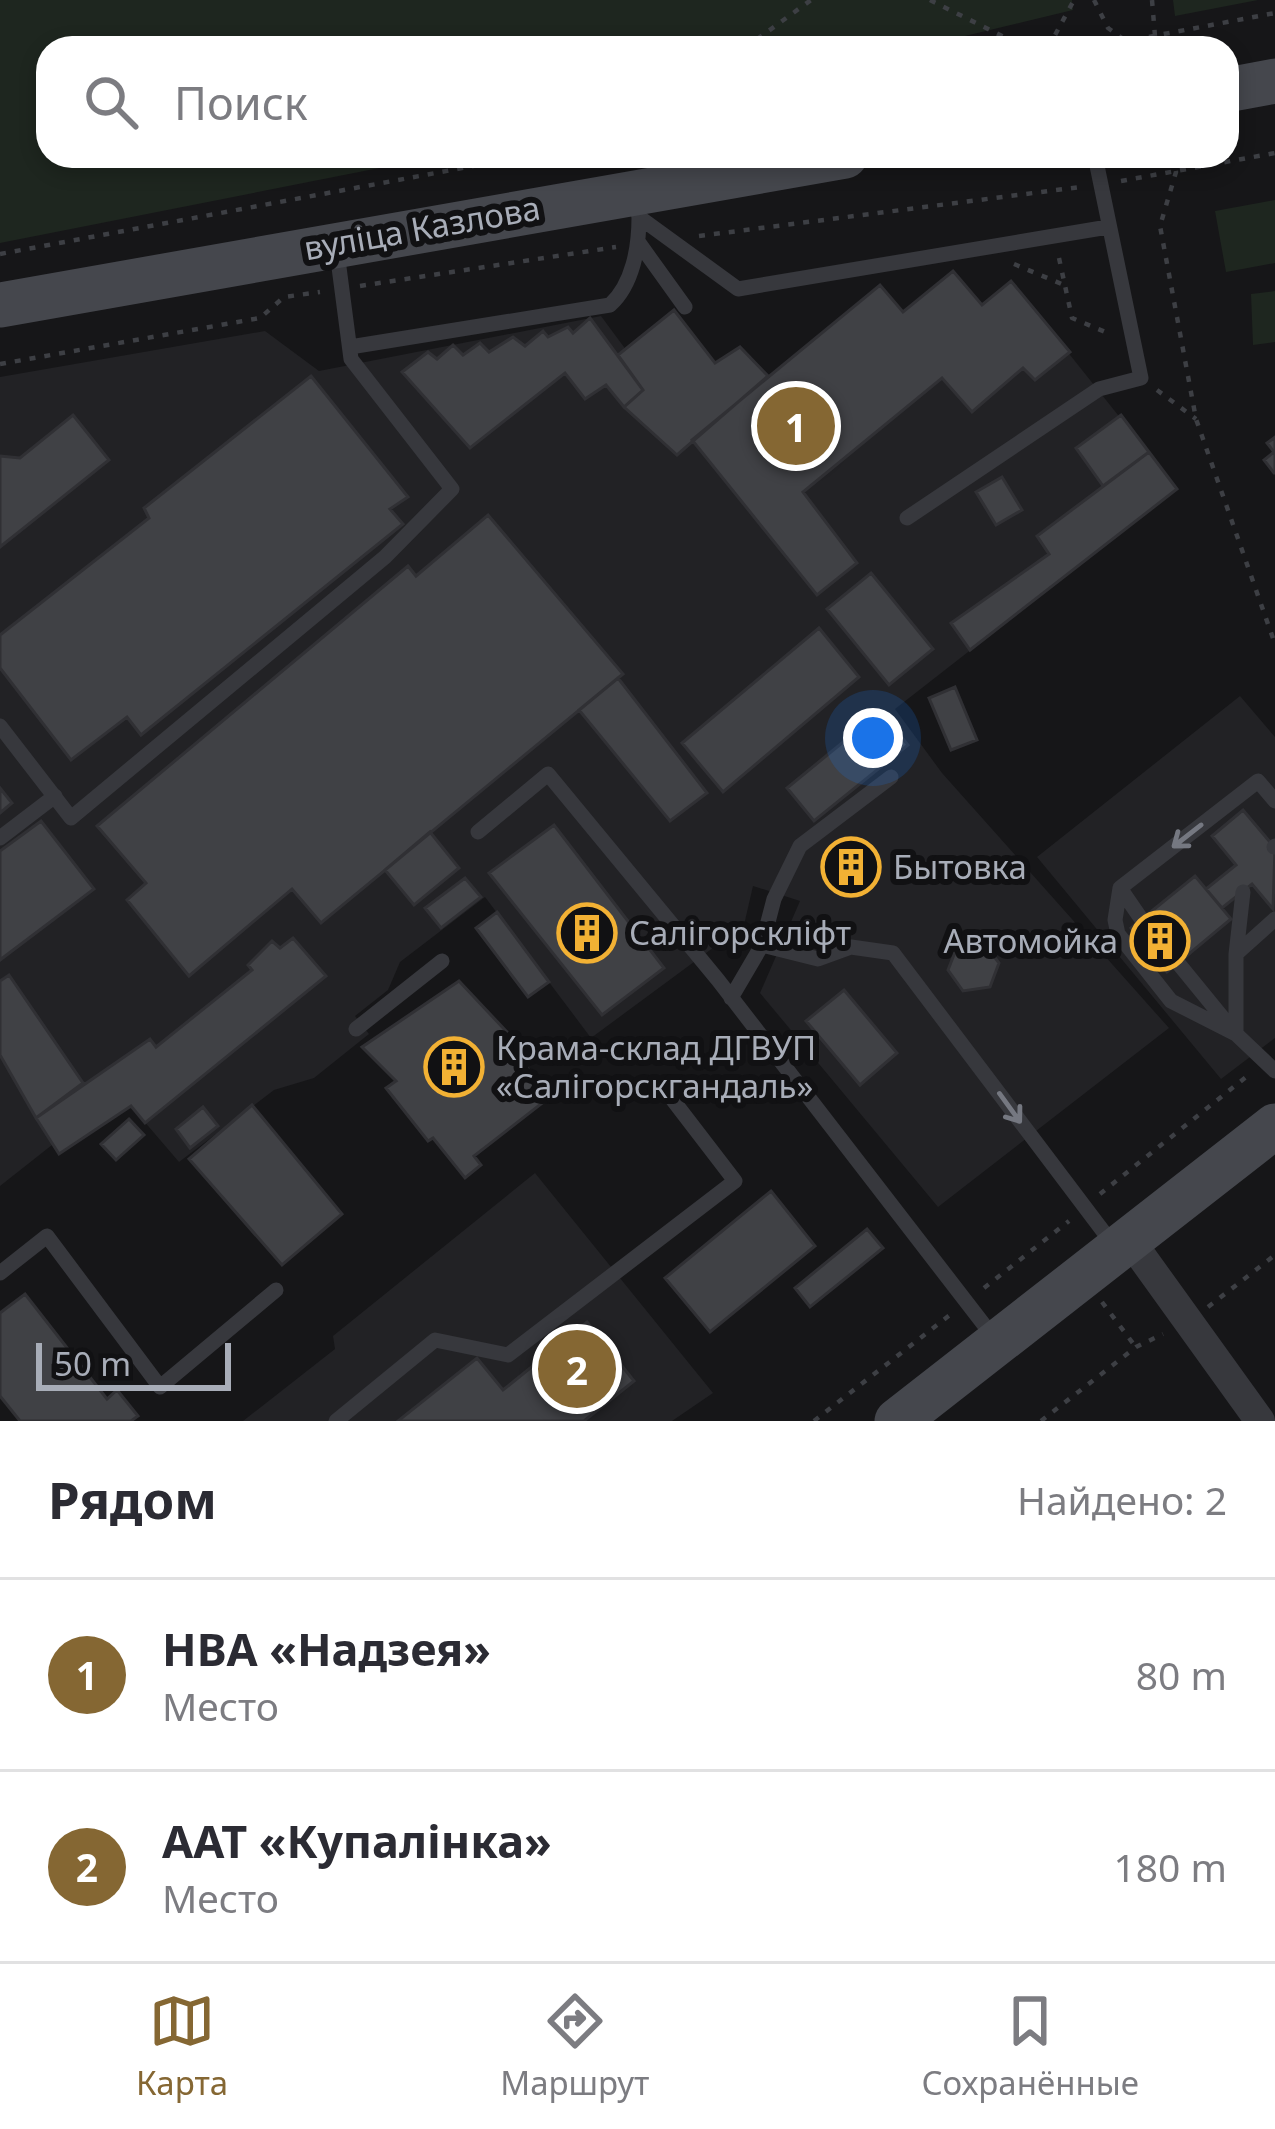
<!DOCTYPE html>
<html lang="ru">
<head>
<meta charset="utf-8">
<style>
  body { margin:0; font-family:"Noto Sans",sans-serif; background:#f2f2f3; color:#2b2b33 }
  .scale { position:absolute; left:36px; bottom:30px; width:195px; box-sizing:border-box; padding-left:12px; border:6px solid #a8adb8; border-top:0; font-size:33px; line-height:42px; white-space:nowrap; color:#a8adb8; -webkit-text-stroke:9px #111113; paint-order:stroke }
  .you { position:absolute; left:873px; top:738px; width:42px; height:42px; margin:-30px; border:9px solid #fff; border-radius:50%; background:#1a73e8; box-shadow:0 0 0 18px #1a73e833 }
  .badge { display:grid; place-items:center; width:78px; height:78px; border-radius:50%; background:#856733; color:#fff; font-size:39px; font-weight:700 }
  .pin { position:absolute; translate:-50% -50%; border:6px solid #fff; box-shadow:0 3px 12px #0006 }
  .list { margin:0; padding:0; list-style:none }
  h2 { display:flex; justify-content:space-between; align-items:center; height:156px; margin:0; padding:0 48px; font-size:51px }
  h2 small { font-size:39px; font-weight:400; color:#7c7c81 }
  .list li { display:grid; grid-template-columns:78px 1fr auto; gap:36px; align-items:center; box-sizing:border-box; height:192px; padding:0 48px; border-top:3px solid #e1e1e2 }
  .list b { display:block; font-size:45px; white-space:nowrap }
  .list p { margin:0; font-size:39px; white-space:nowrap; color:#7c7c81 }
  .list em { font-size:39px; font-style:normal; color:#7c7c81 }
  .icon { flex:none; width:66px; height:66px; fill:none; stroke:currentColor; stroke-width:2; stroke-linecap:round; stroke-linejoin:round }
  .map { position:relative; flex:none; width:1275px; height:1421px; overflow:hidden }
  .search { position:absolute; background:#fff; box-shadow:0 6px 18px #0003; left:36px; right:36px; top:36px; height:132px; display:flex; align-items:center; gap:30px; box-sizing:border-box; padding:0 42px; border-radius:36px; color:#7c7c81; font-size:45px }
  .sheet { height:540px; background:#fff }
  nav { display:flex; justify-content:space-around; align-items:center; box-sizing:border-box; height:168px; border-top:3px solid #e1e1e2; background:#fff; font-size:33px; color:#7c7c81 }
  nav a { display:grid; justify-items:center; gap:6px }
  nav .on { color:#856733 }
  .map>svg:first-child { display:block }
  .built { fill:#222225 }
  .green { fill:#1e261f }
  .building { fill:#404145; stroke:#303034; stroke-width:3 }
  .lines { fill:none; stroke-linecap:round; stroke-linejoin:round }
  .path { stroke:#3d3f44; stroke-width:4.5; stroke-dasharray:6 9; stroke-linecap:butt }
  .lane { stroke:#37383d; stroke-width:15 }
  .street { stroke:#37383d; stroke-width:30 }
  .secondary { stroke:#45474d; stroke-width:45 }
  .oneway { stroke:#757881 }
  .labels { text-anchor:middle; stroke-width:12; stroke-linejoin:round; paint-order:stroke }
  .street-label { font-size:33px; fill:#a8adb8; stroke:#111113 }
  .poi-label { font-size:33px; fill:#a8adb8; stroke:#111113; text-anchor:start }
</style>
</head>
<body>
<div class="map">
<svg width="1275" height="1421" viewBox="0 0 1275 1421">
  <rect width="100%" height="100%" fill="#161618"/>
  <path class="built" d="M953 271 982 304 1011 281 1177 489 895 709 942 773 1169 1028 938 1207 760 993 800 901 753 886 744 925 591 1038 485 897 400 962 388 990 355 1016 369 1034 314 1078 274 1090 179 1162 131 1106 59 1154 52 1145 0 1186V377L265 331 319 371 601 316 692 439 880 285 903 312Z
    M1240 696 1275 737V1038L1221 1079 1037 857Z
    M535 1173 713 1393 672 1421H243L335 1349 333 1336Z"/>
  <path class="green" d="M0 0H1072L1073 10 915 48H48V156H440L0 243Z
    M1173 0H1258L1175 16Z
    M1275 200V263L1226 272 1215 211Z
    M1275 291V342L1253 345 1251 294Z"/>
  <path class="building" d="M953 271 982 305 1011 281 1070 352 1035 380 1023 368 972 412 942 378 803 492 857 563 817 595 692 440 880 285 903 312Z
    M674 310 715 363 740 347 768 376 677 455 624 407 643 390 618 355Z
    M590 318 643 390 624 407 606 385 585 399 565 373 470 448 402 372 428 352 437 359 453 345 463 355 480 343 489 352 513 337 525 346 543 331 548 337 568 327 573 333Z
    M311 376 408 497 390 509 403 524 141 735 127 717 71 760 0 668V635L149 518 144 508Z
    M73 415 109 460 0 547V456L20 458Z
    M1121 415 1149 452 1103 486 1076 448Z
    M1275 437V473H1274L1264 460 1274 452 1267 443Z
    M1149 452 1177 489 970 650 951 623 1049 554 1037 536Z
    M1002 477 1022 510 996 525 976 492Z
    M488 515 623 674 321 923 292 889 189 976 127 900 146 883 97 826 408 566 416 576Z
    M871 573 933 649 889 685 827 609Z
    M819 628 859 677 723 792 682 743Z
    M618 678 707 793 670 821 579 710Z
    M955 687 977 740 951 750 929 698Z
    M881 711 908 745 814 821 787 788Z
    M0 788 12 803 0 813Z
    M1243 810 1275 848 1273 909 1252 884 1222 908 1206 889 1236 865 1212 836Z
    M41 821 94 889 0 960V851Z
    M554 825 664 968 602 1015 489 873Z
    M430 832 459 868 414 905 385 870Z
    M856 856 863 864 845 879 838 871Z
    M1195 876 1231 919 1189 954 1153 910Z
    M465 878 481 897 441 928 425 908Z
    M1153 910 1189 954 1167 972 1131 928Z
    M497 912 549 982 528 997 476 928Z
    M293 938 326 976 145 1123 131 1106 59 1154 36 1118 150 1039 156 1047 252 970 248 965 272 941 280 948Z
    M985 944 999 963 990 987 963 991 948 970 957 947Z
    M9 975 83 1083 36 1118 0 1055V981Z
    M459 981 521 1047 515 1052 550 1097 474 1156 481 1165 465 1178 433 1138 428 1141 386 1088 396 1081 362 1047Z
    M844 990 897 1053 860 1085 806 1021Z
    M252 1105 342 1214 282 1265 189 1159Z
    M203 1107 218 1126 190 1148 176 1129Z
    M129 1119 144 1135 116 1160 101 1144Z
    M771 1191 815 1246 710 1332 665 1278Z
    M867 1229 883 1248 810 1307 795 1288Z
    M25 1294 107 1399 117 1390 138 1416 131 1421H20L0 1396V1313Z
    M587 1322 634 1381 584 1421H398L477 1358 503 1390Z"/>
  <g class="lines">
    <path class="path" d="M930 0 1026 48
      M1094 0 1108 28 1126 41
      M1152 0 1156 48
      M745 48 811 0
      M1048 48 1074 0
      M1090 48 1275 13
      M1174 156 1176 172 1160 226 1196 419 1275 644
      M1121 181 1275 153
      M699 236 1080 187
      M0 254 527 156
      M1059 258 1072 318 1110 334
      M1014 264 1064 285
      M360 286 616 247
      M0 364 260 318 284 297 320 292
      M1157 390 1196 419
      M1100 1194 1251 1073
      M984 1288 1069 1221
      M1102 1302 1135 1346
      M1208 1307 1275 1255
      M814 1421 951 1314
      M1041 1421 1136 1347 1163 1334"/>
    <path class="lane" d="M634 196 639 217 738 289 1108 227
      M639 243 685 307
      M350 347 610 305C633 284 639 247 639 217
      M907 518 1099 389 1141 378 1095 156
      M0 726 71 818 385 557 452 489 351 359 337 252
      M478 832 548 774 718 980 995 1339
      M0 838 55 796
      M1274 847 1275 846
      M1120 888 1142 920
      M762 945 818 959 851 947 893 953 1115 1247
      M1236 954 1275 919
      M1178 963 1236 1034 1275 1071
      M731 998 762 945 774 899 800 846 891 777
      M356 1029 442 961
      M1236 1034 1171 1001 1118 934 1115 920 1120 888 1258 781 1275 801
      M1236 1034V954L1243 892
      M0 1273 47 1236 160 1387 276 1290
      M336 1421 435 1340 508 1355 735 1181 669 1095"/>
    <path class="street" d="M1129 1239 1260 1421"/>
    <path class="secondary" d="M1227 90 1275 81
      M0 305 845 156
      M897 1421 1275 1126"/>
  </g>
  <defs><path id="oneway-shaft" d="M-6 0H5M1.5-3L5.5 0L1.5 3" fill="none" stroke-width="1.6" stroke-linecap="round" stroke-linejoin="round" transform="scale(3)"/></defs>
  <g class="oneway">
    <use href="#oneway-shaft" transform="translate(1187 836) rotate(142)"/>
    <use href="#oneway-shaft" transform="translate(1010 1108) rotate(54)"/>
  </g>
  <defs>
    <symbol id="building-ring" viewBox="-11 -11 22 22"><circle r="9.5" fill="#111113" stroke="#f2b134" stroke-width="1.5"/><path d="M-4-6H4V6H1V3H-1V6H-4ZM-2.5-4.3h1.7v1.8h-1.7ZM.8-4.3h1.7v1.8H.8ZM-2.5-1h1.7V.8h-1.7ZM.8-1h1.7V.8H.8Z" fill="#f2b134"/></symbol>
  </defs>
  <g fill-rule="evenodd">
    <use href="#building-ring" x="818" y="834" width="66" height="66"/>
    <use href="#building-ring" x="554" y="900" width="66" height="66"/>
    <use href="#building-ring" x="1127" y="908" width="66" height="66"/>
    <use href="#building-ring" x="421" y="1034" width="66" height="66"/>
  </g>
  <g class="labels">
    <g class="street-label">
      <text transform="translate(422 228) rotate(-10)" y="12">вуліца Казлова</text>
    </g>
    <g class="poi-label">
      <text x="893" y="879">Бытовка</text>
      <text x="629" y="945">Салігорскліфт</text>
      <text x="1118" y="953" text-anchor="end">Автомойка</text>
      <text x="496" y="1060">Крама-склад ДГВУП<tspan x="496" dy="38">«Салігорскгандаль»</tspan></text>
    </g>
  </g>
</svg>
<div class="scale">50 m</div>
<div class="you"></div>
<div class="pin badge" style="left:796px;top:426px">1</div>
<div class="pin badge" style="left:577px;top:1369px">2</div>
<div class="search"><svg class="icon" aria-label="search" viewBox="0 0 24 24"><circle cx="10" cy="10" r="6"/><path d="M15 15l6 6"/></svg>Поиск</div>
</div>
<section class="sheet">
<h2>Рядом<small>Найдено: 2</small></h2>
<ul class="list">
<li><span class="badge">1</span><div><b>НВА «Надзея»</b><p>Место</p></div><em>80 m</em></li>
<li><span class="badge">2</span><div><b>ААТ «Купалінка»</b><p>Место</p></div><em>180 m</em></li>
</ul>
</section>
<nav>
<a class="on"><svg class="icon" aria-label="map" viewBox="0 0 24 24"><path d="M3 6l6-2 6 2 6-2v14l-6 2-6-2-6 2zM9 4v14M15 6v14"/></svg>Карта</a>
<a><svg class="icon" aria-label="directions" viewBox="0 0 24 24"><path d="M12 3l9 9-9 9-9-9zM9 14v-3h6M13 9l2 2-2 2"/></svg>Маршрут</a>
<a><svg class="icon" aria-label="saved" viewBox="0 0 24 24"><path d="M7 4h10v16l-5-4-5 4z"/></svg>Сохранённые</a>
</nav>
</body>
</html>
